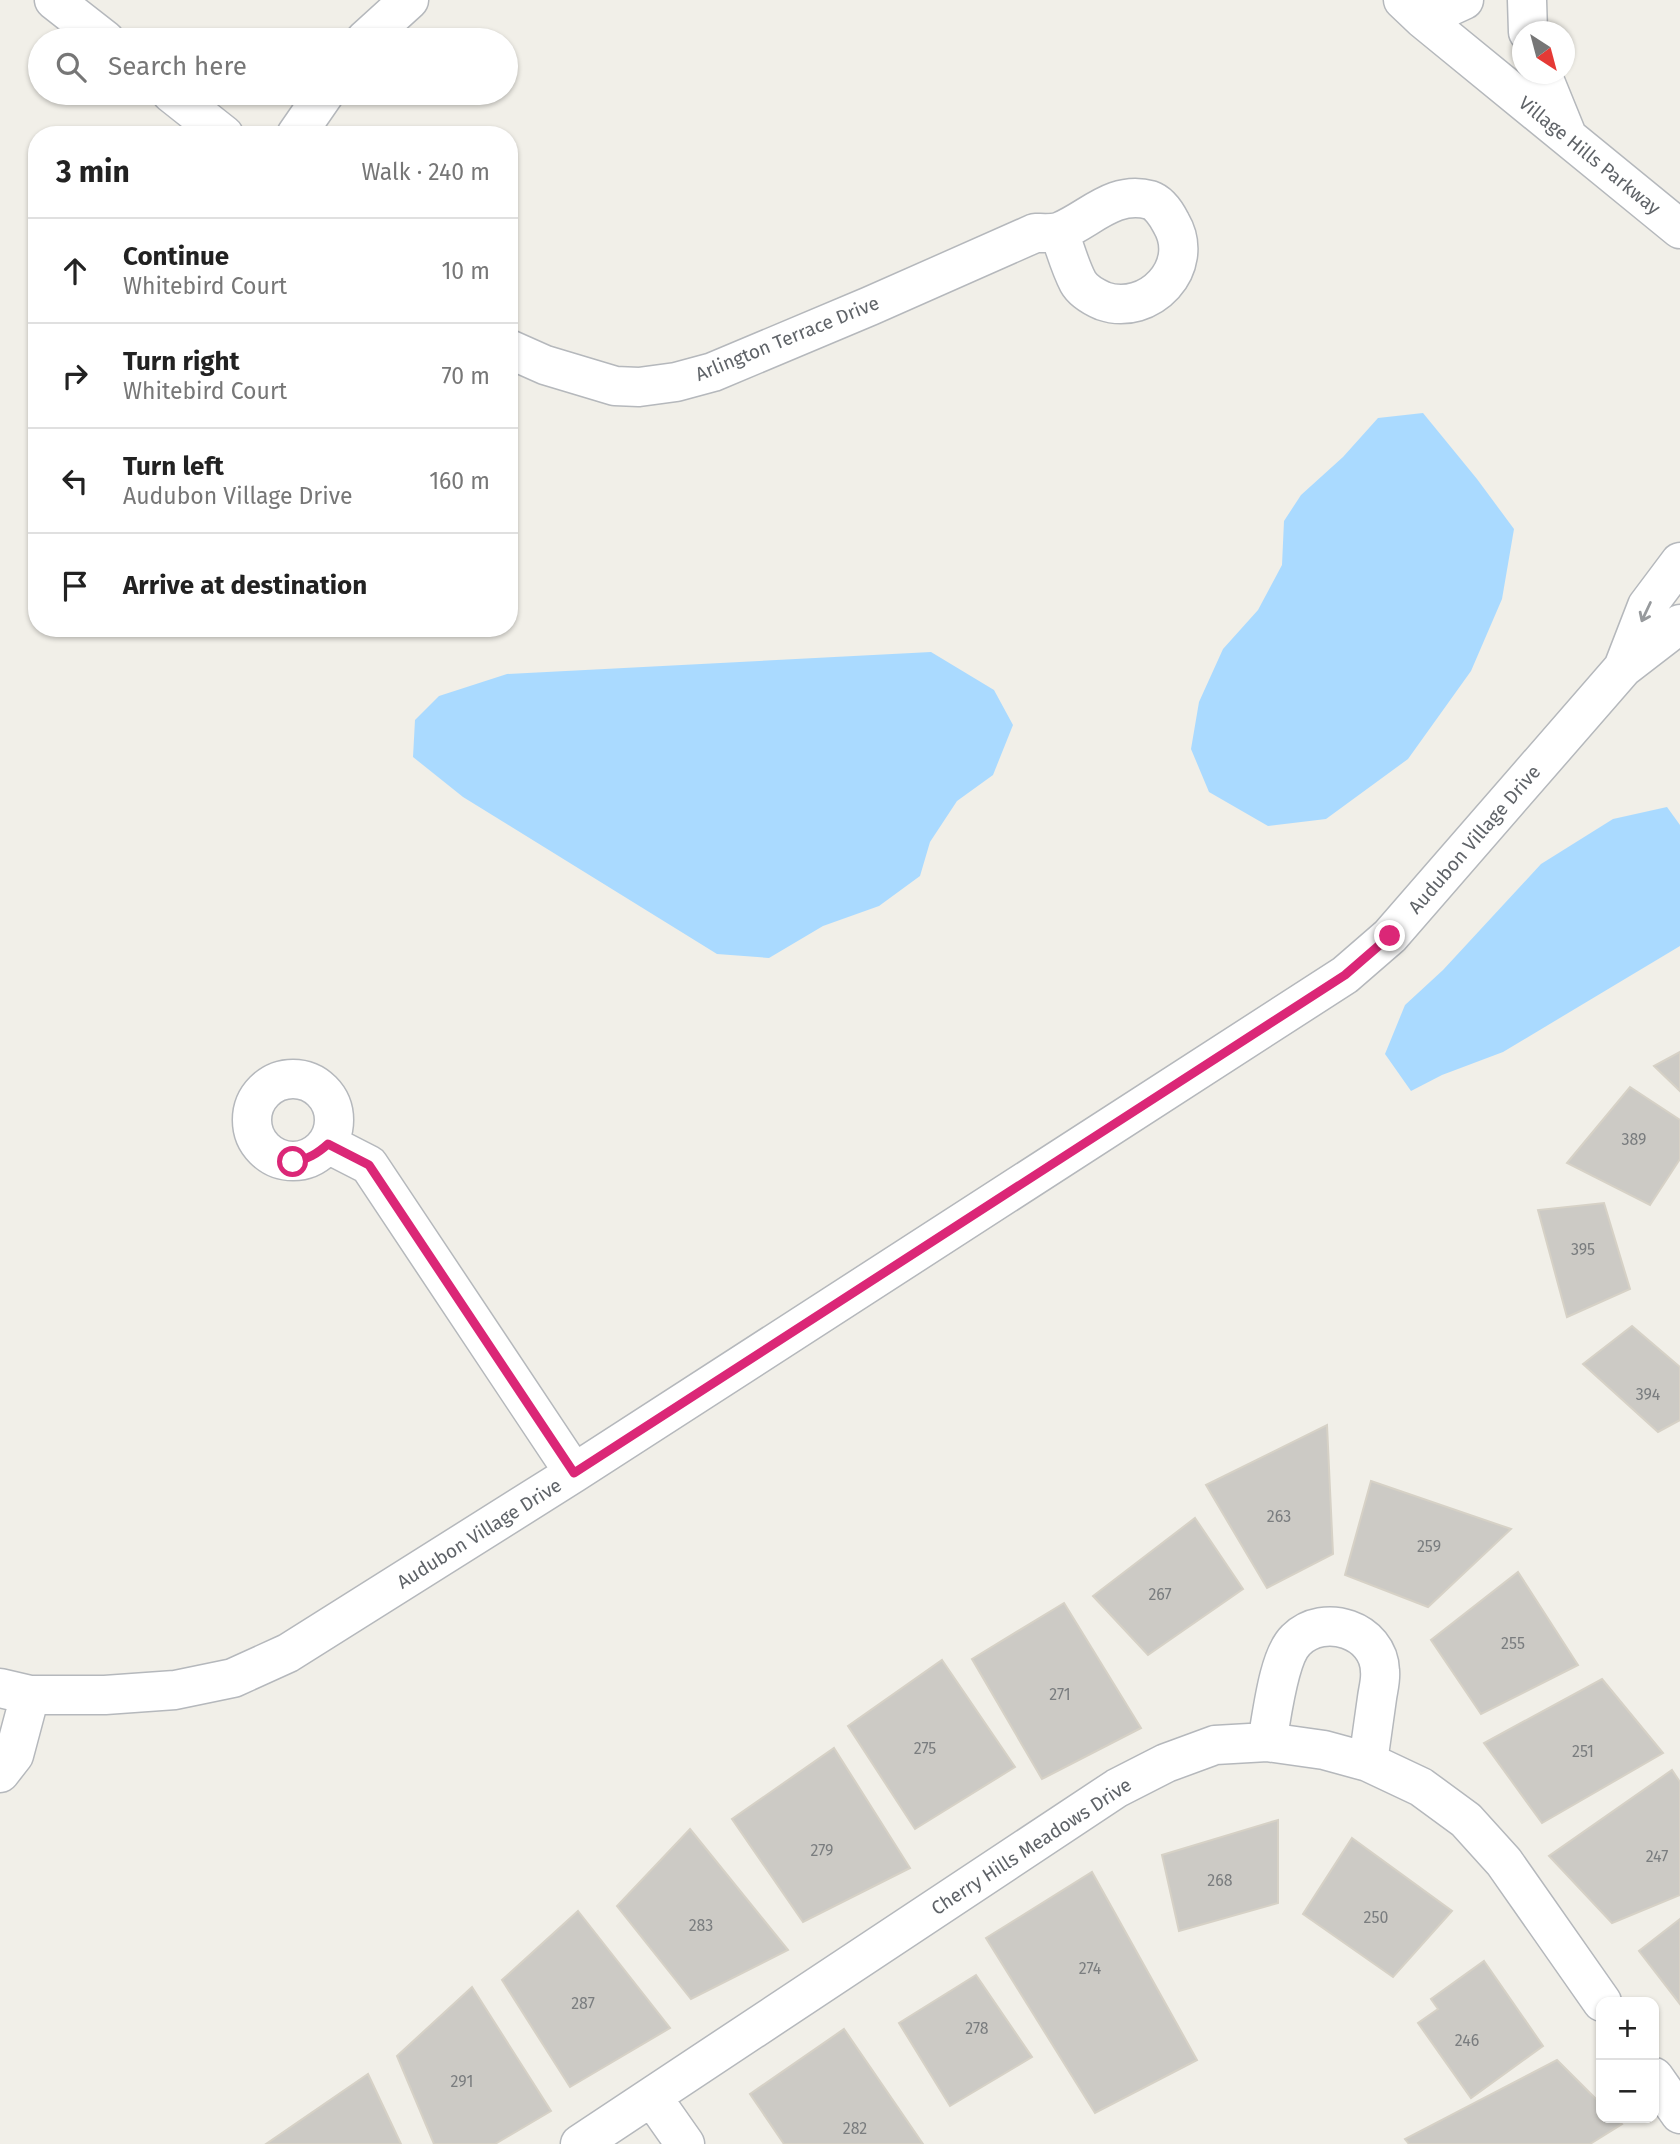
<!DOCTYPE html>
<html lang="en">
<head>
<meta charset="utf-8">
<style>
  body { margin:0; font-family:"Fira Sans",sans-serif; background:#f6f6f6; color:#222 }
  .controls { position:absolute; right:21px; bottom:21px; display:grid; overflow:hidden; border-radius:14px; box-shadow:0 2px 5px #0004 }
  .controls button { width:63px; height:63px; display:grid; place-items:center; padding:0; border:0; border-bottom:2px solid #e0e0e0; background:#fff; color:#222; font:35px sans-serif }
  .compass { position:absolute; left:1512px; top:21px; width:63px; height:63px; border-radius:50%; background:#fff; box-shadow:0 2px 5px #0004; rotate:144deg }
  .stop { position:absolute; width:21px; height:21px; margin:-16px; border:5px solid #db2777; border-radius:50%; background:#fff }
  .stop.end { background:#db2777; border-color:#fff; box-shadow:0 2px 7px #0008 }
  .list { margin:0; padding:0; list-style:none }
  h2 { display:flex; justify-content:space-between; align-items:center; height:91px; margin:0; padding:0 28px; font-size:30px }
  h2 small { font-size:23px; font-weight:400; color:#767676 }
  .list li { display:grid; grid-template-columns:46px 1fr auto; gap:21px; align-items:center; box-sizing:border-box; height:105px; padding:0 28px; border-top:2px solid #e0e0e0 }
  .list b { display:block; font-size:26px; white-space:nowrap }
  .list p { margin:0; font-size:23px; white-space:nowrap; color:#767676 }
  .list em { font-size:23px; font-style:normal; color:#767676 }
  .icon { flex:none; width:38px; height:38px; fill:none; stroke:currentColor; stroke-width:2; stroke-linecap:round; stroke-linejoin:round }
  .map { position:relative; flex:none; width:1680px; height:2144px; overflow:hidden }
  .search { position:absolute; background:#fff; box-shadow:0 2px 5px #0004; left:28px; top:28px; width:490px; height:77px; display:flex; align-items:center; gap:18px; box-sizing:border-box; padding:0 24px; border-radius:38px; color:#767676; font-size:26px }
  .panel { position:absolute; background:#fff; box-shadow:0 2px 5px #0004; left:28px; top:126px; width:490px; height:511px; border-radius:28px }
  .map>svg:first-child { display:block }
  .water { fill:#aadaff }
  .building { fill:#cccac5; stroke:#d6d1c6; stroke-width:2 }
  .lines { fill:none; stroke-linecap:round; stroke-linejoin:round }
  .minor-casing { stroke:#b5b8bc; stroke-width:41 }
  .minor { stroke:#fff; stroke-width:38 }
  .oneway { stroke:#979a9d }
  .route { stroke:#db2777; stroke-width:9 }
  .labels { text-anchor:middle; stroke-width:7; stroke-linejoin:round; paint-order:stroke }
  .number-label { font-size:16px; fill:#7a7d7f }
  .street-label { font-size:19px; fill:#5f6368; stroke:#fff }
</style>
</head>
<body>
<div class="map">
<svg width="1680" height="2144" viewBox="0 0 1680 2144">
  <rect width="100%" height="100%" fill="#f1efe8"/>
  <path class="water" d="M1423 413 1477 479 1514 529 1502 599 1471 671 1408 759 1326 819 1268 826 1209 792 1191 749 1199 702 1223 649 1258 610 1282 565 1284 521 1301 495 1343 457 1378 418Z
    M931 652 994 690 1013 725 993 775 957 801 930 842 920 876 879 906 823 926 769 958 717 954 463 797 413 757 415 720 439 696 507 674Z
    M1667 807 1680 825V946L1503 1052 1442 1075 1411 1091 1385 1054 1405 1005 1443 970 1541 864 1613 819Z"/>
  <path class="building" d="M1680 1052V1091L1654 1066Z
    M1630 1087 1680 1120V1159L1650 1205 1567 1163Z
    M1604 1203 1630 1289 1567 1317 1538 1210Z
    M1632 1326 1680 1367V1420L1658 1432 1583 1364Z
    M1327 1425 1333 1554 1267 1588 1206 1485Z
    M1371 1481 1511 1529 1428 1607 1345 1575Z
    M1195 1518 1243 1589 1148 1655 1093 1596Z
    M1518 1572 1578 1665 1481 1714 1431 1640Z
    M1064 1603 1141 1728 1042 1779 972 1659Z
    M942 1660 1015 1767 915 1829 848 1726Z
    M1602 1679 1663 1753 1542 1823 1484 1743Z
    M834 1748 910 1868 803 1922 732 1819Z
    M1672 1770 1680 1782V1895L1612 1923 1549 1856Z
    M1278 1820V1903L1179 1931 1162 1855Z
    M690 1829 788 1950 691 1999 617 1906Z
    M1352 1838 1452 1911 1393 1977 1303 1914Z
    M1092 1872 1197 2060 1095 2113 986 1938Z
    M578 1911 670 2028 570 2087 502 1980Z
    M1680 1919V2004L1639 1951Z
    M1484 1961 1543 2046 1471 2098 1418 2023 1438 2009 1431 1999Z
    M976 1975 1032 2057 950 2106 899 2023Z
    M472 1987 551 2111 495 2144H434L397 2056Z
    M844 2029 923 2144H784L750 2094Z
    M1557 2060 1601 2104V2118H1615L1622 2124 1590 2144H1409L1405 2139Z
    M368 2074 401 2144H266Z"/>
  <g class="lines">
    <defs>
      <path id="minor" d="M54 0 105 40
        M1403 0 1423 19 1680 229
        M1527 0 1528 32
        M1423 19 1464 0
        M365 40 409 0
        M1542 74 1566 133
        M171 93 224 135
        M296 135 325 93
        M509 349 545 365 615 386 639 387 676 382 713 372 870 306 1035 233C1043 233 1054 234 1061 231 1090 219 1114 190 1150 200 1159 203 1167 215 1171 223 1197 267 1149 317 1103 301 1094 297 1083 291 1078 282 1070 267 1065 248 1059 232
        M1623 668 1647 606 1680 562
        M252 1120a41 41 0 1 1 82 0a41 41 0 1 1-82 0Z
        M328 1144 369 1165 574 1473
        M0 1688 30 1695H105L175 1690 233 1678 288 1653 574 1473 1345 975 1390 936 1623 668 1680 624
        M1267 1742C1272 1717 1278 1657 1296 1640 1324 1612 1379 1630 1380 1671 1381 1680 1378 1690 1377 1698 1374 1719 1371 1741 1368 1762
        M0 1773 14 1755 30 1695
        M1654 2077 1680 2114
        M652 2097 685 2144
        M580 2144 1117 1788 1166 1763 1215 1745 1267 1742 1324 1750 1368 1762 1421 1787 1466 1820 1504 1862 1602 2002"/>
    </defs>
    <use href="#minor" class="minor-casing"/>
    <use href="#minor" class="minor"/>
  </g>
  <defs><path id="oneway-shaft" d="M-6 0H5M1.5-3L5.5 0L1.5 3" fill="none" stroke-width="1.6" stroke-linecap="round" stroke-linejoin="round" transform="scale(1.75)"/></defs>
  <use class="oneway" href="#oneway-shaft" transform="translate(1646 612) rotate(115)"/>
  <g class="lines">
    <path class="route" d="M293 1162C308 1159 317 1154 328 1144L369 1165 574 1473 1345 975 1390 936"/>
  </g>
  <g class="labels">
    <g class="number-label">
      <text x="1634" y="1145">389</text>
      <text x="1583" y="1255">395</text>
      <text x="1648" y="1400">394</text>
      <text x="1279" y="1522">263</text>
      <text x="1429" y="1552">259</text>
      <text x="1160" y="1600">267</text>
      <text x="1513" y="1649">255</text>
      <text x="1060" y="1700">271</text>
      <text x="925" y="1754">275</text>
      <text x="1583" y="1757">251</text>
      <text x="822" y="1856">279</text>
      <text x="1657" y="1862">247</text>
      <text x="1220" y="1886">268</text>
      <text x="1376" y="1923">250</text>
      <text x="701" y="1931">283</text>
      <text x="1090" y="1974">274</text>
      <text x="583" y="2009">287</text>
      <text x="977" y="2034">278</text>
      <text x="1467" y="2046">246</text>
      <text x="462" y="2087">291</text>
      <text x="855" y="2134">282</text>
    </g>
    <g class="street-label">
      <text transform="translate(1590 155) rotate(39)" y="7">Village Hills Parkway</text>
      <text transform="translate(787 338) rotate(-22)" y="7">Arlington Terrace Drive</text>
      <text transform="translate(1474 839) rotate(-49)" y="7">Audubon Village Drive</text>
      <text transform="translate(479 1533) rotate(-32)" y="7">Audubon Village Drive</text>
      <text transform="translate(1031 1846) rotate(-33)" y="7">Cherry Hills Meadows Drive</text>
    </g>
  </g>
</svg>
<div class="controls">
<button>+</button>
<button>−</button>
</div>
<svg class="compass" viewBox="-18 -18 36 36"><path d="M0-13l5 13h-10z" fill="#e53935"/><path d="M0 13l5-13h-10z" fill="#767676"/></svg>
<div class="stop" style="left:293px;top:1162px"></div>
<div class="stop end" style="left:1390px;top:936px"></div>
<div class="search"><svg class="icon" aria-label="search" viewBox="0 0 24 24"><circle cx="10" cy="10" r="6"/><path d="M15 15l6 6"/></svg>Search here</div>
<section class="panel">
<h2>3 min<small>Walk · 240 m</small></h2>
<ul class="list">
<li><svg class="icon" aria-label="ahead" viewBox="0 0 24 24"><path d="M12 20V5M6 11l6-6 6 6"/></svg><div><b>Continue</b><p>Whitebird Court</p></div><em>10 m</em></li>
<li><svg class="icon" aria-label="right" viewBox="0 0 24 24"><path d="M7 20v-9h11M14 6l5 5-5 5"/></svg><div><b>Turn right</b><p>Whitebird Court</p></div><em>70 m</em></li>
<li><svg class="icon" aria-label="left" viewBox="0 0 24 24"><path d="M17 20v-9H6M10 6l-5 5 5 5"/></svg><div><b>Turn left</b><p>Audubon Village Drive</p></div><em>160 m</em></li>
<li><svg class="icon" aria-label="arrive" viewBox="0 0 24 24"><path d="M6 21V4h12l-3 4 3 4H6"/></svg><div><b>Arrive at destination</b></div></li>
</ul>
</section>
</div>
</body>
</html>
